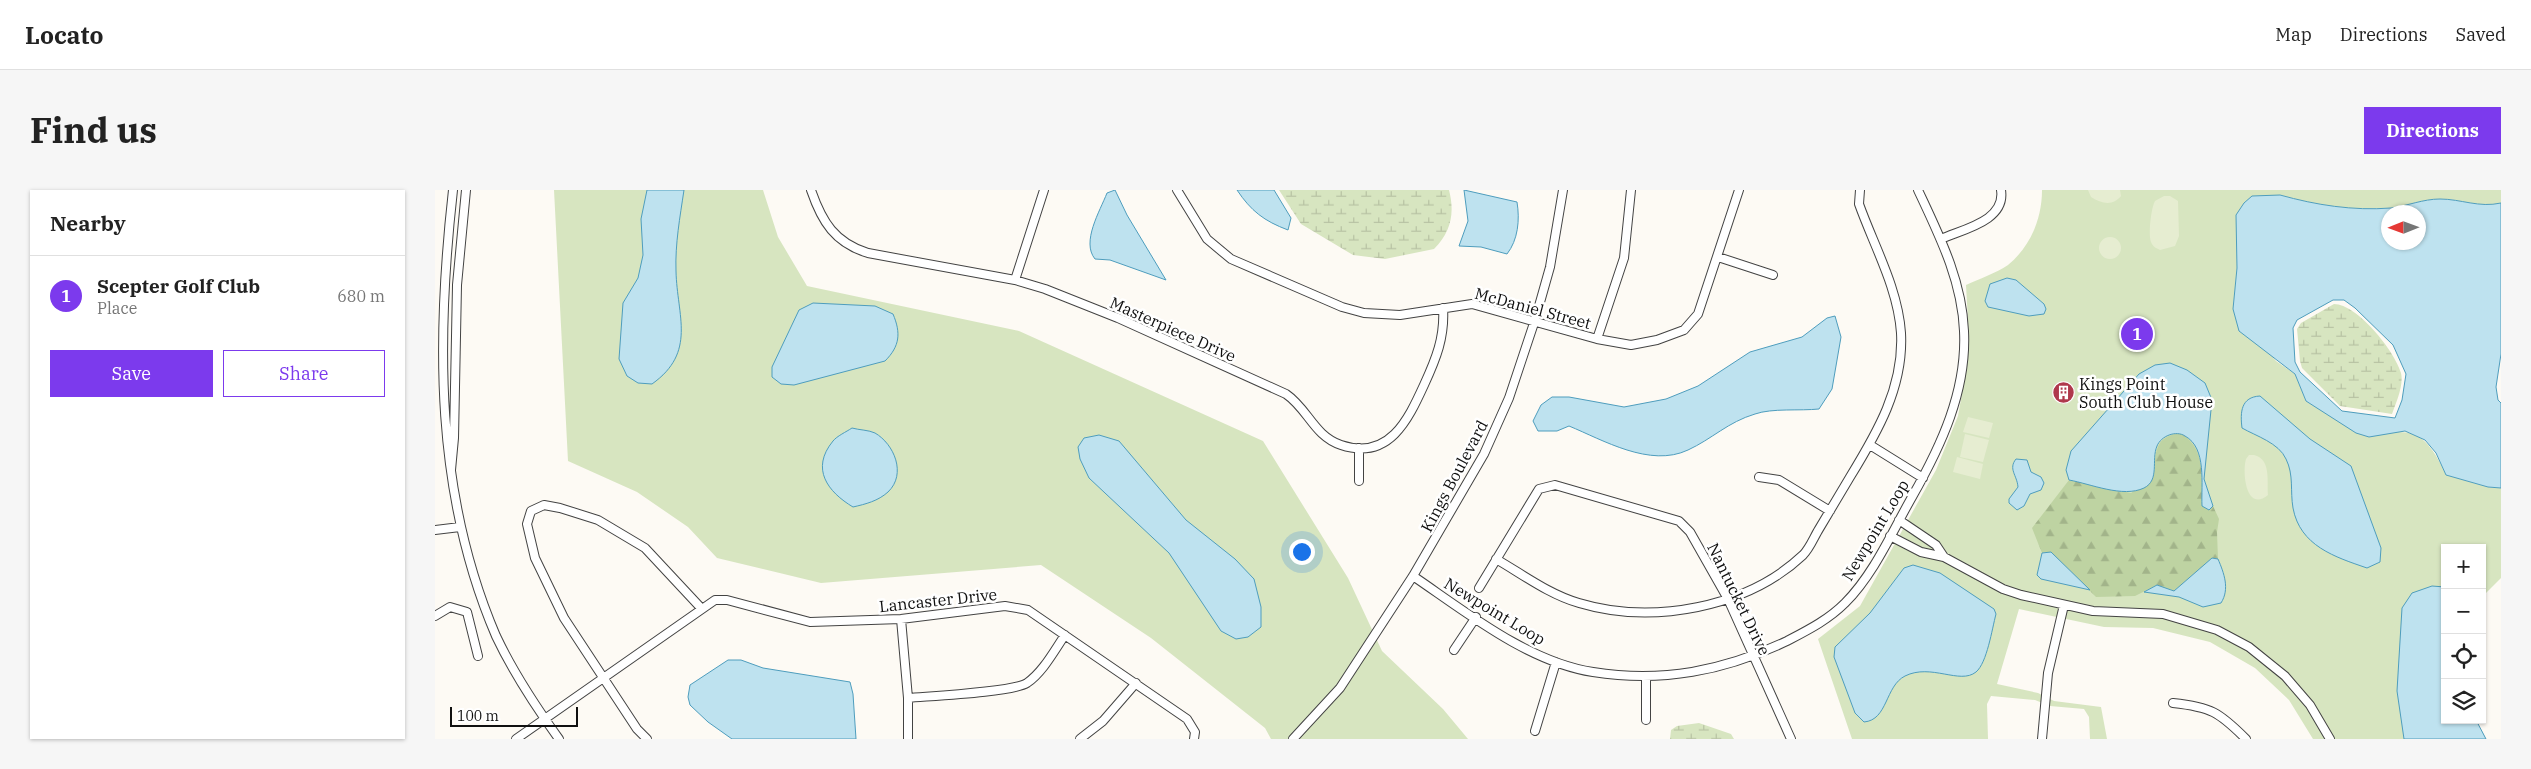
<!DOCTYPE html>
<html lang="en">
<head>
<meta charset="utf-8">
<style>
  body { margin:0; font-family:"IBM Plex Serif",serif; background:#f6f6f6; color:#222 }
  .controls { position:absolute; right:15px; bottom:15px; display:grid; overflow:hidden; border-radius:0px; box-shadow:0 1px 4px #0004 }
  .controls button { width:45px; height:45px; display:grid; place-items:center; padding:0; border:0; border-bottom:1px solid #e0e0e0; background:#fff; color:#222; font:25px sans-serif }
  .compass { position:absolute; left:1946px; top:15px; width:45px; height:45px; border-radius:50%; background:#fff; box-shadow:0 1px 4px #0004; rotate:269deg }
  .scale { position:absolute; left:15px; bottom:12px; width:128px; box-sizing:border-box; padding-left:5px; border:2px solid #101010; border-top:0; font-size:14px; line-height:18px; white-space:nowrap; color:#101010; -webkit-text-stroke:4px #fff; paint-order:stroke }
  .you { position:absolute; left:866px; top:361px; width:18px; height:18px; margin:-12px; border:4px solid #fff; border-radius:50%; background:#1a73e8; box-shadow:0 0 0 8px #1a73e833 }
  .badge { display:grid; place-items:center; width:32px; height:32px; border-radius:50%; background:#7c3aed; color:#fff; font-size:16px; font-weight:700 }
  .pin { position:absolute; translate:-50% -50%; border:2px solid #fff; box-shadow:0 1px 5px #0006 }
  .list { margin:0; padding:0; list-style:none }
  h2 { display:flex; justify-content:space-between; align-items:center; height:65px; margin:0; padding:0 20px; font-size:21px }
  h2 small { font-size:16px; font-weight:400; color:#767676 }
  .list li { display:grid; grid-template-columns:32px 1fr auto; gap:15px; align-items:center; box-sizing:border-box; height:80px; padding:0 20px; border-top:1px solid #e0e0e0 }
  .list b { display:block; font-size:19px; white-space:nowrap }
  .list p { margin:0; font-size:16px; white-space:nowrap; color:#767676 }
  .list em { font-size:16px; font-style:normal; color:#767676 }
  .actions { display:flex; gap:10px; padding:15px 20px }
  .actions a { flex:1; padding:11px 0; border:1px solid #7c3aed; border-radius:0px; text-align:center; font-size:18px; color:#7c3aed }
  .actions .main { background:#7c3aed; color:#fff }
  .icon { flex:none; width:28px; height:28px; fill:none; stroke:currentColor; stroke-width:2; stroke-linecap:round; stroke-linejoin:round }
  .map { position:relative; flex:none; width:2066px; height:549px; overflow:hidden; border-radius:0px }
  header { display:flex; align-items:center; gap:30px; box-sizing:border-box; height:70px; padding:0 25px; background:#fff; border-bottom:1px solid #e0e0e0 }
  header strong { font-size:24px }
  nav { display:flex; gap:28px; margin-inline-start:auto; font-size:18px }
  .intro { display:flex; align-items:center; justify-content:space-between; box-sizing:border-box; height:120px; padding:0 30px }
  h1 { margin:0; font-size:35px }
  .button { padding:12px 22px; border-radius:0px; background:#7c3aed; color:#fff; font-size:18px; font-weight:700 }
  main { display:flex; gap:30px; padding:0 30px }
  aside { flex:1; background:#fff; border-radius:0px; box-shadow:0 1px 4px #0004 }
  .map>svg:first-child { display:block }
  .grass { fill:#d7e5c0 }
  .forest { fill:url(#forest-firs) }
  .wetland { fill:url(#wetland-marsh) }
  .pitch { fill:#e6edd1 }
  .water { fill:#bee2ef; stroke:#4e9dbd; fill-rule:evenodd }
  .lines { fill:none; stroke-linecap:round; stroke-linejoin:round }
  .street-casing { stroke:#434343; stroke-width:10 }
  .street { stroke:#fff; stroke-width:8 }
  .labels { text-anchor:middle; stroke-width:5; stroke-linejoin:round; paint-order:stroke }
  .street-label { font-size:16px; fill:#101010; stroke:#fff }
  .poi-label { font-size:16px; fill:#101010; stroke:#fff; text-anchor:start }
</style>
</head>
<body>
<header>
<strong>Locato</strong>
<nav><a>Map</a><a>Directions</a><a>Saved</a></nav>
</header>
<div class="intro"><h1>Find us</h1><a class="button">Directions</a></div>
<main>
<aside>
<h2>Nearby<small></small></h2>
<ul class="list">
<li><span class="badge">1</span><div><b>Scepter Golf Club</b><p>Place</p></div><em>680 m</em></li>
</ul>
<div class="actions"><a class="main">Save</a><a>Share</a></div>
</aside>
<div class="map">
<svg width="2066" height="549" viewBox="0 0 2066 549">
  <defs>
    <pattern id="forest-firs" width="22" height="20" patternUnits="userSpaceOnUse" patternTransform="scale(1.25)"><rect width="22" height="20" fill="#bed3a2"/><path d="M5 1l3.5 6h-7zM16 11l3.5 6h-7z" fill="#a2b48a"/></pattern>
    <pattern id="wetland-marsh" width="20" height="14" patternUnits="userSpaceOnUse" patternTransform="scale(1.25)"><rect width="20" height="14" fill="#d7e5c0"/><path d="M1 5h8M5 5V1M11 12h8M15 12V8" fill="none" stroke="#b8c3a4"/></pattern>
  </defs>
  <rect width="100%" height="100%" fill="#fdfaf4"/>
  <path class="grass" d="M119 0H328L343 47 372 96 584 141 828 251 913 388 947 461 1008 519 1033 549H836L830 538 716 448 606 375 386 393 282 368 253 337 202 302 133 271Z
    M1607 0H2066V13C2044 18 2026 9 2005 9 1988 9 1972 16 1956 18 1918 21 1881 15 1845 5L1802 78 1798 119 1841 171 1860 184 1871 211 1934 247C1979 235 1992 244 2011 285L2053 297 2066 298V388L2047 407V358H2010V530H2041L2051 549H1878L1854 510 1820 478 1775 452 1718 438 1669 437 1584 419 1562 494 1603 503 1619 511 1666 517 1672 549H1655L1654 527 1649 519 1615 516 1600 510 1556 506 1552 514 1553 549H1417L1383 449 1425 416 1501 280 1523 226 1529 192 1534 149 1531 95C1544 89 1561 83 1573 75 1596 56 1607 28 1607 0Z"/>
  <path class="forest" d="M1745 243C1772 258 1766 288 1767 316L1774 320 1778 316 1784 329 1782 342 1783 369 1777 368 1739 401 1722 395 1700 406 1661 407 1616 362 1607 363 1597 338 1634 290 1696 303 1719 286C1721 263 1718 247 1745 243Z"/>
  <path class="wetland" d="M844 0H1014C1020 23 1016 42 999 59L950 69 918 65 866 34Z
    M1899 114C1922 114 1960 161 1966 183 1969 195 1961 213 1957 224L1905 216 1867 178 1865 171 1862 139 1866 133Z
    M1264 533 1296 544 1299 549H1235L1236 540 1242 536Z"/>
  <path class="pitch" d="M1653 0H1685L1686 6C1678 16 1667 14 1656 7Z
    M1729 6H1735L1743 11 1744 46 1740 56 1725 60C1721 58 1718 57 1716 52 1713 45 1716 18 1720 11Z
    M1664 58a11 11 0 1 1 22 0a11 11 0 1 1-22 0Z
    M1533 227 1558 233 1554 248 1528 242Z
    M1530 244 1554 250 1548 272 1525 267Z
    M1819 265C1836 269 1832 290 1833 305 1811 323 1807 282 1811 269L1814 265Z
    M1522 267 1548 274 1545 289 1518 282Z"/>
  <path class="water" d="M212 0H249C245 27 240 54 241 81 242 126 262 162 217 194L203 193 192 186 184 169 188 113 203 88 208 65 206 29Z
    M680 0 692 25 731 90 675 70 660 69C646 52 665 21 672 3Z
    M802 0H839L856 28 853 40C829 31 816 21 802 0Z
    M1029 0 1082 12C1085 30 1083 50 1072 64L1046 57 1024 56 1033 31Z
    M1845 5C1881 15 1918 21 1956 18 1972 16 1988 9 2005 9 2026 9 2044 18 2066 13V164L2061 197 2063 210 2066 213V298L2053 297 2011 285 2001 263 1990 250 1970 241 1934 247 1921 243 1871 211 1860 184 1804 141 1798 119 1802 78 1801 25 1809 13 1817 6ZM1954 22H1984V52H1954ZM1898 110H1909L1920 118 1958 155 1971 184 1967 210 1960 228 1907 221 1865 182 1860 172 1858 138 1862 130Z
    M1572 88 1581 90 1609 114 1611 119 1609 124 1594 126 1553 117 1550 111 1555 94Z
    M378 113 440 116 458 124C466 143 465 156 450 171L359 195 346 194 337 187V177L364 120Z
    M1400 126 1406 147 1397 199 1384 219C1365 221 1337 218 1320 224 1293 232 1277 249 1253 260 1215 278 1168 250 1134 236L1122 241H1103L1098 231 1106 215 1117 207H1134L1189 217 1231 209 1263 196 1315 162 1367 147 1392 128Z
    M1735 173 1752 180 1770 193 1777 210 1769 289 1778 316 1774 320 1767 316C1766 294 1772 258 1750 246 1741 240 1726 246 1722 256 1716 270 1725 290 1709 298 1688 308 1656 294 1634 290L1631 280 1636 261 1704 184 1720 175Z
    M1825 206 1875 249 1916 276 1946 358 1945 372 1932 378C1900 367 1865 356 1858 318 1855 301 1859 285 1851 269 1844 253 1821 246 1807 238 1805 222 1806 207 1825 206Z
    M417 238C424 240 434 240 440 243 459 254 472 284 453 302 443 311 431 314 418 317 393 302 375 279 398 251 402 246 411 242 417 238Z
    M664 245 684 251 751 330 800 369 819 389 826 417V437L813 447 801 449 786 441 734 363 654 288 645 269 643 257 649 248Z
    M1581 269 1592 270 1596 282 1606 287 1609 293 1606 300 1595 304 1589 316 1582 320 1574 313V309L1583 297C1582 285 1573 279 1581 269Z
    M1616 362 1655 400 1606 389 1602 385 1607 363Z
    M1777 368 1783 369C1789 383 1795 399 1786 413L1768 417 1744 407 1709 402 1722 395 1739 401Z
    M1478 375 1505 383 1559 419 1561 424C1557 439 1552 473 1541 482 1525 495 1496 473 1470 486 1450 496 1453 530 1429 532L1420 523 1399 467 1400 457 1435 423 1469 378Z
    M1997 396 2010 397V530H2041L2051 549H1969L1962 501 1967 418 1977 403Z
    M293 470H306L328 478 415 492 418 504 421 549H297L273 532 255 515 253 507 255 495Z"/>
  <g class="lines">
    <defs>
      <path id="street" d="M18 0C1 151 0 304 61 446 78 482 101 517 124 549
        M376 0C387 32 400 53 433 63L580 90 610 99 683 128 851 204C873 219 879 246 906 255 954 271 973 230 989 195 1001 169 1010 147 1008 118
        M742 0 772 49 796 69 907 117 929 123 965 125 1037 114 1162 149 1196 155 1222 150 1249 140 1263 124 1304 0
        M1506 49C1528 39 1571 31 1566 0
        M1283 67 1338 85
        M580 90 609 0
        M1162 149 1189 68 1196 0
        M1435 255 1488 288
        M16 280 19 248 22 95 31 0
        M1324 287 1344 290 1395 321
        M924 291V258
        M1464 330 1501 355 1509 367
        M0 340 25 337
        M1455 346 1486 362 1509 367 1568 399 1586 405 1658 421 1728 424 1782 440 1814 457 1850 486 1875 515 1895 549
        M1061 369C1087 384 1115 405 1144 413 1217 435 1312 418 1368 365 1375 358 1379 347 1384 339 1394 322 1405 304 1415 287 1442 243 1469 197 1466 143 1463 98 1439 56 1424 14L1425 0
        M978 386C1031 422 1093 472 1158 482 1227 493 1289 481 1352 451 1373 440 1393 430 1410 413 1439 384 1457 342 1477 307 1506 256 1532 201 1529 141 1527 90 1504 45 1483 0
        M1044 398 1104 299 1120 295 1244 331 1255 342 1293 409 1356 549
        M0 426 15 417 32 422 43 466
        M466 429 473 508V549
        M1019 460 1041 427
        M1211 486V530
        M473 508C495 506 578 502 592 493 608 482 619 461 630 445
        M1738 513C1776 517 1784 522 1811 549
        M1100 541 1121 472
        M81 549 280 410H292L375 432 466 429 570 416 593 420 752 529 760 542 759 549
        M212 549 202 539 129 428 100 368 92 334 96 321 109 315 125 318 163 330 210 358 266 418
        M645 549 668 531 701 493
        M858 549 905 498 978 386 1049 264 1074 208 1100 130 1115 77 1128 0
        M1607 549 1613 483 1629 415"/>
    </defs>
    <use href="#street" class="street-casing"/>
    <use href="#street" class="street"/>
  </g>
  <defs>
    <symbol id="building-disc" viewBox="-11 -11 22 22"><circle r="9.5" fill="#af384c" stroke="#fff"/><path d="M-4-6H4V6H1V3H-1V6H-4ZM-2.5-4.3h1.7v1.8h-1.7ZM.8-4.3h1.7v1.8H.8ZM-2.5-1h1.7V.8h-1.7ZM.8-1h1.7V.8H.8Z" fill="#fff"/></symbol>
  </defs>
  <g fill-rule="evenodd">
    <use href="#building-disc" x="1616" y="190" width="25" height="25"/>
  </g>
  <g class="labels">
    <g class="street-label">
      <text transform="translate(1098 118) rotate(15)" y="6">McDaniel Street</text>
      <text transform="translate(738 139) rotate(24)" y="6">Masterpiece Drive</text>
      <text transform="translate(1019 286) rotate(-62)" y="6">Kings Boulevard</text>
      <text transform="translate(1440 340) rotate(-59)" y="6">Newpoint Loop</text>
      <text transform="translate(1304 409) rotate(64)" y="6">Nantucket Drive</text>
      <text transform="translate(503 410) rotate(-6)" y="6">Lancaster Drive</text>
      <text transform="translate(1060 421) rotate(31)" y="6">Newpoint Loop</text>
    </g>
    <g class="poi-label">
      <text x="1644" y="200">Kings Point<tspan x="1644" dy="18">South Club House</tspan></text>
    </g>
  </g>
</svg>
<div class="controls">
<button>+</button>
<button>−</button>
<button><svg class="icon" aria-label="locate" viewBox="0 0 24 24"><circle cx="12" cy="12" r="6"/><path d="M12 2v4M12 18v4M2 12h4M18 12h4"/></svg></button>
<button><svg class="icon" aria-label="layers" viewBox="0 0 24 24"><path d="M12 4l9 5-9 5-9-5zM3 14l9 5 9-5"/></svg></button>
</div>
<svg class="compass" viewBox="-18 -18 36 36"><path d="M0-13l5 13h-10z" fill="#e53935"/><path d="M0 13l5-13h-10z" fill="#767676"/></svg>
<div class="scale">100 m</div>
<div class="you"></div>
<div class="pin badge" style="left:1702px;top:144px">1</div>
</div>
</main>
</body>
</html>
